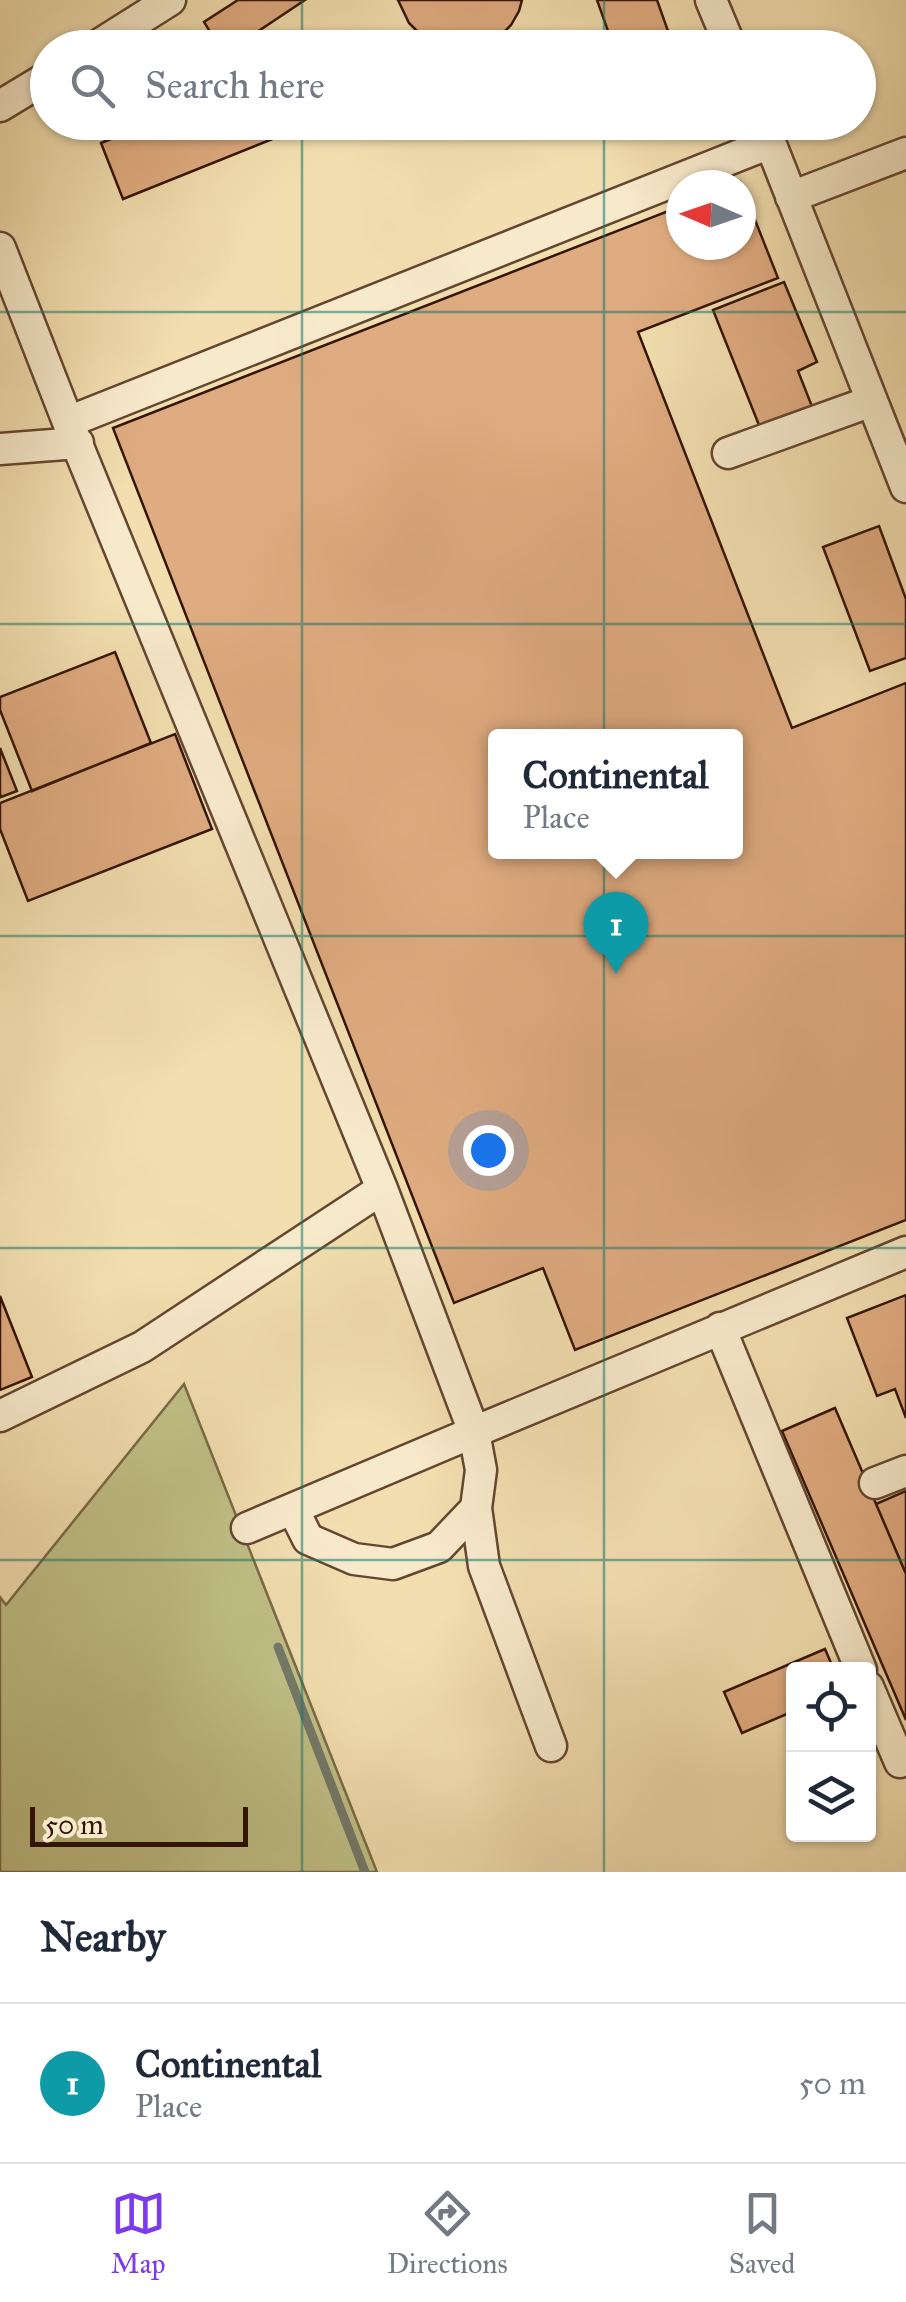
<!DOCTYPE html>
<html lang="en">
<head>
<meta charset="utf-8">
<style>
  body { margin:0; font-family:"IM FELL Great Primer",serif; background:#f2f2f3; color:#1f2937 }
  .controls { position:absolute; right:30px; bottom:30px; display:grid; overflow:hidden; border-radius:10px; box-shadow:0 2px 8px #0004 }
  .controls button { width:90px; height:90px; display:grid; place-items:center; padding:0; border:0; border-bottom:2px solid #e0e1e3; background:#fff; color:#1f2937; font:50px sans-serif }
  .compass { position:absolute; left:666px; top:170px; width:90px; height:90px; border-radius:50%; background:#fff; box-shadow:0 2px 8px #0004; rotate:272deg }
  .scale { position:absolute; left:30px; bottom:25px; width:218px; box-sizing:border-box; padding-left:10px; border:5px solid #341405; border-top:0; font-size:28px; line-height:35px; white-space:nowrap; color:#341405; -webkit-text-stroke:8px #f7eacb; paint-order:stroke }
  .you { position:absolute; left:488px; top:1150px; width:35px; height:35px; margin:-25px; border:8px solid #fff; border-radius:50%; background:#1a73e8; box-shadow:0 0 0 15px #1a73e833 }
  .badge { display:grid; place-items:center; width:65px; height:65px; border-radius:50%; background:#7c3aed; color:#fff; font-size:32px; font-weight:700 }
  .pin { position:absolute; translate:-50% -82px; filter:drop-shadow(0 2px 5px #0008) }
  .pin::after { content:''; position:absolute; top:52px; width:35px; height:30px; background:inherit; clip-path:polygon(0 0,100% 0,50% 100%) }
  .popup { position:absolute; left:488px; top:729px; width:255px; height:130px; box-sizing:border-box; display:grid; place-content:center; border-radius:10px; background:#fff; filter:drop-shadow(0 2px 8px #0005); font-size:32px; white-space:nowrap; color:#747a83 }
  .popup b { font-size:38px; color:#1f2937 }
  .popup::after { content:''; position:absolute; left:50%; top:100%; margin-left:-20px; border:20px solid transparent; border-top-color:#fff }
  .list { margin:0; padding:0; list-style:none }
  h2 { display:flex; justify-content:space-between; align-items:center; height:130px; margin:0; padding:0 40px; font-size:42px }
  h2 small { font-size:32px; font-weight:400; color:#747a83 }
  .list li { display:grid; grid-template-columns:65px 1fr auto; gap:30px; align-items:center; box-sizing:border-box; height:160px; padding:0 40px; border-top:2px solid #e0e1e3 }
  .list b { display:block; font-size:38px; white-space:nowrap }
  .list p { margin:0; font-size:32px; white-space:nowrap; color:#747a83 }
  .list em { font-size:32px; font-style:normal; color:#747a83 }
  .icon { flex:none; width:55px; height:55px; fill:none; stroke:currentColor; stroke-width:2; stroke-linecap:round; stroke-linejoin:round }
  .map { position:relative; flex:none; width:906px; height:1872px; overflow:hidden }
  .search { position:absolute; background:#fff; box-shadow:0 2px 8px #0004; left:30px; right:30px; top:30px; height:110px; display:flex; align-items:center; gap:25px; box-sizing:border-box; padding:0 35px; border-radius:55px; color:#747a83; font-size:38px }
  .sheet { height:290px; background:#fff }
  nav { display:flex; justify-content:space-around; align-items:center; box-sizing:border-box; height:140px; border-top:2px solid #e0e1e3; background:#fff; font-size:28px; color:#747a83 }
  nav a { display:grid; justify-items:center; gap:5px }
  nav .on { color:#7c3aed }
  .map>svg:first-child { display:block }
  .green { fill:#c0c087; stroke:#7a6a46; stroke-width:2.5 }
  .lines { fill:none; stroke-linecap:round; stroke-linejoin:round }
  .stream { stroke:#727969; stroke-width:9 }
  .building { fill:#dfab80; stroke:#341405; stroke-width:2.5; fill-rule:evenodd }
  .minor-casing { stroke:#644630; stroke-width:35 }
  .minor { stroke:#f7eacb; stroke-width:30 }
  .grid { fill:none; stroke:#0f766e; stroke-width:2.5; stroke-opacity:0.55 }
</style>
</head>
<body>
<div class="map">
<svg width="906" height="1872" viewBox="0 0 906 1872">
  <rect width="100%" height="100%" fill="#f2deaf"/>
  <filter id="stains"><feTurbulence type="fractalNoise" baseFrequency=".002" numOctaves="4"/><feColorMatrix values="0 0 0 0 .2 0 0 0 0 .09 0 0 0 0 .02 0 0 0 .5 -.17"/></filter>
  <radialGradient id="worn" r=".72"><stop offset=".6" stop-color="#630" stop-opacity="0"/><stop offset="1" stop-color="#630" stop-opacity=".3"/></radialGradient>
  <path class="green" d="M184 1384 377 1872H0V1597L6 1605Z"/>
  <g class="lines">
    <path class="stream" d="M278 1647 365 1872"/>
  </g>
  <path class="building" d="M238 0H305L233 48H220L204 22Z
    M398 0H522L519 11 511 25 499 37 474 48H446L435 44 421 35 409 23Z
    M597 0H657L674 48H614Z
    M152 122H315L123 199 101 143Z
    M740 182 778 278 638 332 792 728 906 683V1220L575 1350 543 1268 454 1303 113 428 681 206V245H741V185H734ZM496 736H736V852H496Z
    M784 282 817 362 798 371 813 409 761 430 713 310Z
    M879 526 906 599V658L870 671 823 547Z
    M115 652 151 743 32 791 0 710V697Z
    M175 734 212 829 28 901 0 829V803Z
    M0 748 17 791 1 797 0 793Z
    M906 1295V1418L895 1389 877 1396 847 1318Z
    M0 1296 32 1377 0 1390Z
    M835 1408 906 1574V1720L782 1431Z
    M906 1491V1574L876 1504Z
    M825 1649 834 1670H794V1711L742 1733 724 1692Z"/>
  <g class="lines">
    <defs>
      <path id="minor" d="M711 0 731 48
        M94 48 170 0
        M0 106 48 77
        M762 122 906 487
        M791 197 906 153
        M0 248 68 422 382 1189 474 1432 906 1252
        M68 422 770 143
        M0 449 78 443
        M728 453 872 401
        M720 1328 861 1670
        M0 1416 142 1347 382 1189
        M875 1483 906 1471
        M293 1509 308 1539 354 1559 393 1564 439 1547 476 1508
        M247 1528 474 1432 481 1470 476 1508 484 1566 551 1746
        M868 1687 900 1762 906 1759"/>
    </defs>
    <use href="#minor" class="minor-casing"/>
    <use href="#minor" class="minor"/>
  </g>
  <path class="grid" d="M302 0V48M604 0V48M302 122V1872M604 122V1872M0 312H906M0 624H906M0 936H906M0 1248H906M0 1560H906"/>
  <rect width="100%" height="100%" filter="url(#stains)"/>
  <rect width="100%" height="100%" fill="url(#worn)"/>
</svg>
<div class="controls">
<button><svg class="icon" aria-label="locate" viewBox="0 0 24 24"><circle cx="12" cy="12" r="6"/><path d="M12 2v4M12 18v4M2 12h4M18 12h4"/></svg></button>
<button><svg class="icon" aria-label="layers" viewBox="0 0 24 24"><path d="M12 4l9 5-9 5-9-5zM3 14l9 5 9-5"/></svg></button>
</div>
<svg class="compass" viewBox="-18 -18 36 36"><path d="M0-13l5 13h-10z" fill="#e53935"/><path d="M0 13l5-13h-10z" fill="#747a83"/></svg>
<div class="scale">50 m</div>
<div class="you"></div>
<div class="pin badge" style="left:616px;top:974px;background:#0f9aa8">1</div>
<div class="popup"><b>Continental</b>Place</div>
<div class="search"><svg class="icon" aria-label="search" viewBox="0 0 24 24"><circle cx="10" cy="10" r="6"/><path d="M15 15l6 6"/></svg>Search here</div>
</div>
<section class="sheet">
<h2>Nearby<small></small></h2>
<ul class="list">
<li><span class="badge" style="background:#0f9aa8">1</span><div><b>Continental</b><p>Place</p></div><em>50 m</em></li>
</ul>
</section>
<nav>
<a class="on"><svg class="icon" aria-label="map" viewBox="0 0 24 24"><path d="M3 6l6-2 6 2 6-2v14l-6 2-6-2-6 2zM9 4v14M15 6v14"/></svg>Map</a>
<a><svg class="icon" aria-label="directions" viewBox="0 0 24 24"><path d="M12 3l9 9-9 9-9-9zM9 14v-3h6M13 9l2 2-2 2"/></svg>Directions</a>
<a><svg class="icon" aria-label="saved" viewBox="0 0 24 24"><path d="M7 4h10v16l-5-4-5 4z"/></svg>Saved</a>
</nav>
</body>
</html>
